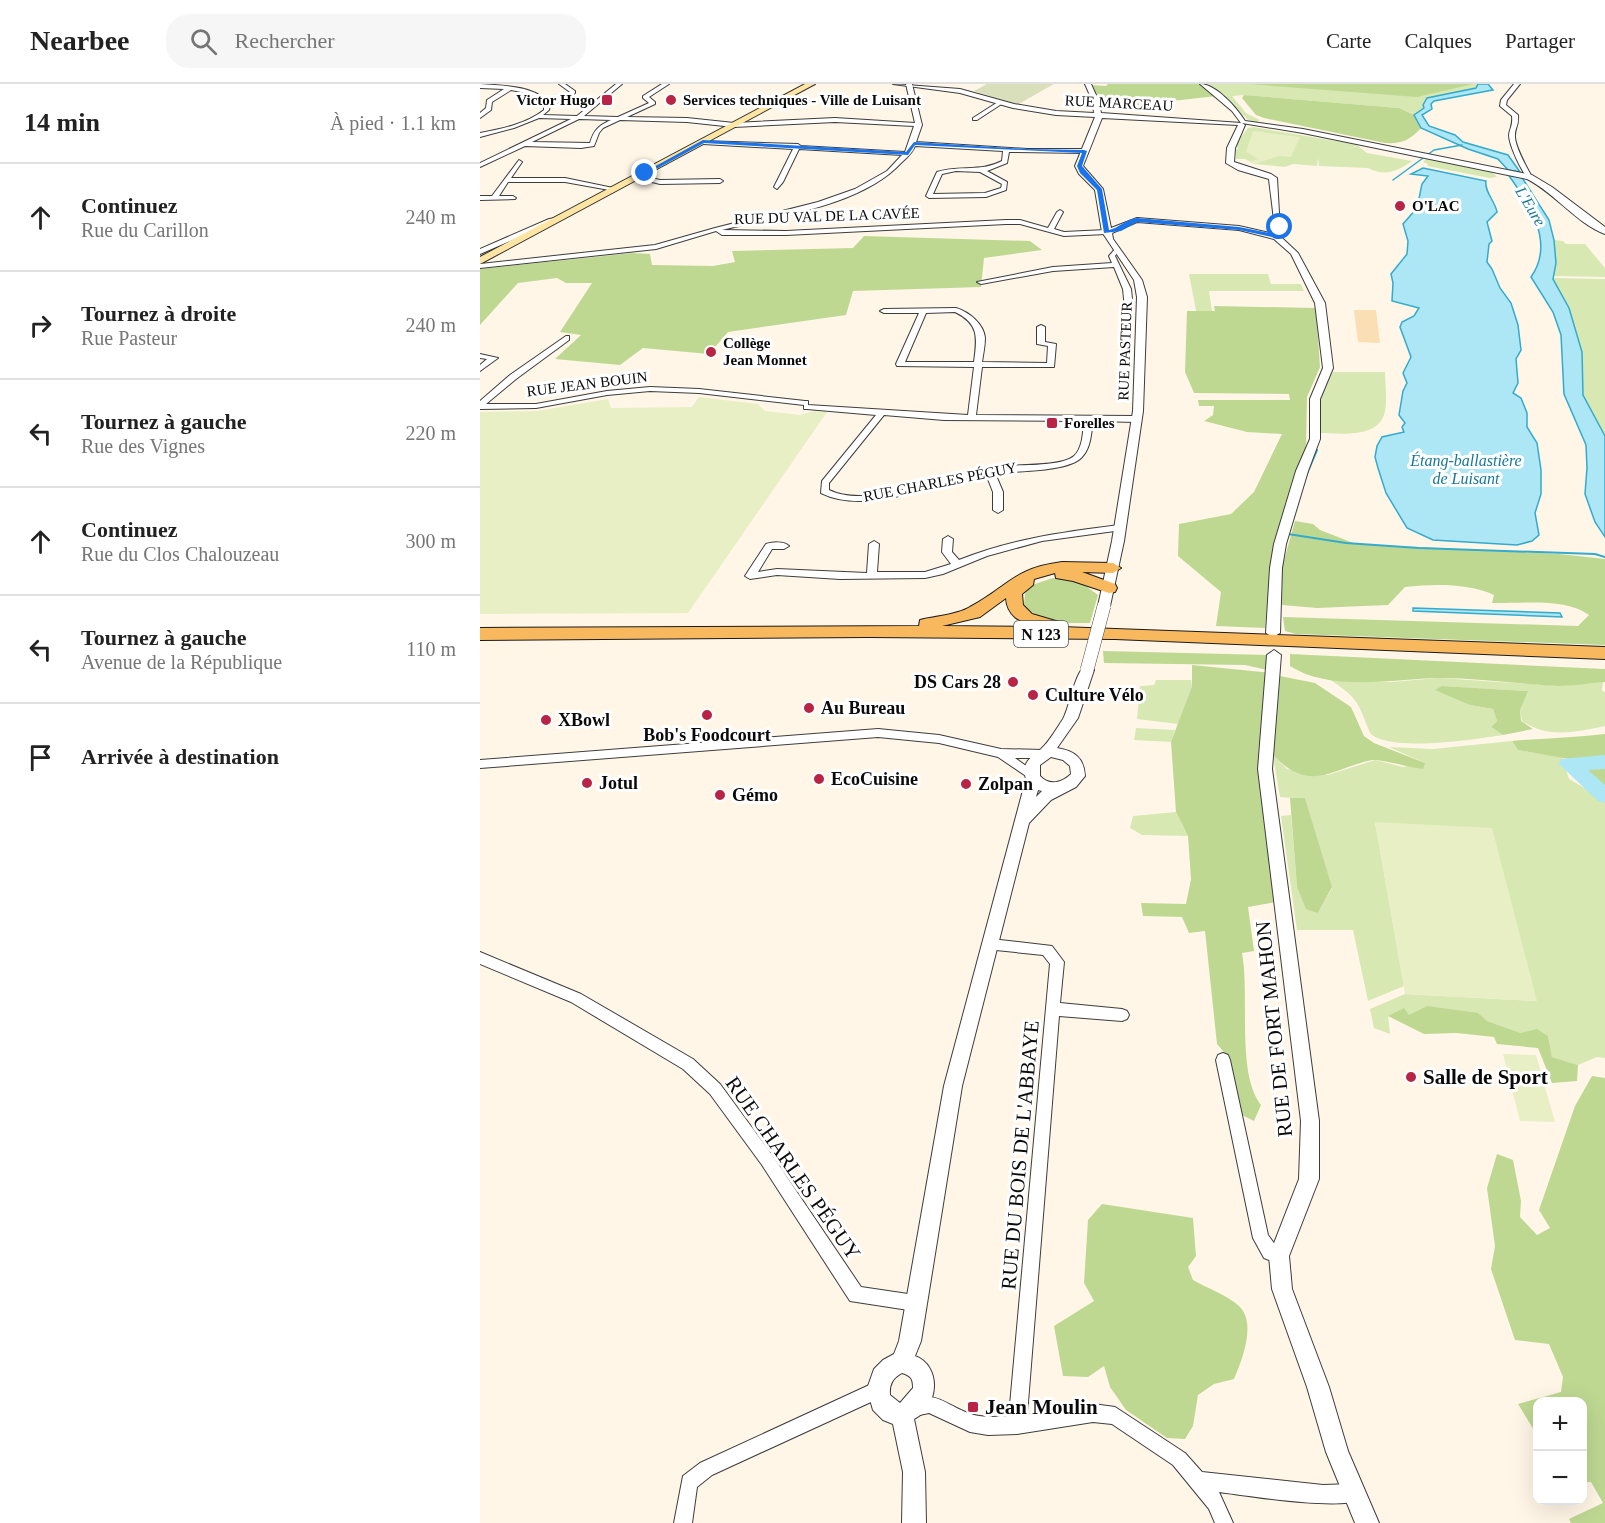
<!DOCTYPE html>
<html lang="fr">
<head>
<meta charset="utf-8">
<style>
  body { margin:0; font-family:Georgia,serif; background:#f6f6f6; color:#222 }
  .controls { position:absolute; right:18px; bottom:18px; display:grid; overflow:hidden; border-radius:12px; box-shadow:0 6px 24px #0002 }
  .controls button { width:54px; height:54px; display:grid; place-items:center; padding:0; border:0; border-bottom:2px solid #e0e0e0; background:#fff; color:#222; font:30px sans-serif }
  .stop { position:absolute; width:18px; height:18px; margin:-14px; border:4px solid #1a73e8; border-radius:50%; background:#fff }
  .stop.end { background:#1a73e8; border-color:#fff; box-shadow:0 2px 6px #0008 }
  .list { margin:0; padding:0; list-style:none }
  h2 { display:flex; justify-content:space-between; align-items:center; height:78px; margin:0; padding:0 24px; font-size:26px }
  h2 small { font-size:20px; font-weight:400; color:#767676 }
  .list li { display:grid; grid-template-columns:39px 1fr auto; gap:18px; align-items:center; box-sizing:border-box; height:108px; padding:0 24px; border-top:2px solid #e0e0e0 }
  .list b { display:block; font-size:22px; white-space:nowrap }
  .list p { margin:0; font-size:20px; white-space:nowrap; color:#767676 }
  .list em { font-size:20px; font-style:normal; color:#767676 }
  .icon { flex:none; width:33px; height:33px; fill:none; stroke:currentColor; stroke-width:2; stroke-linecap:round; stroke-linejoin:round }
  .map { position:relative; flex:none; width:1125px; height:1439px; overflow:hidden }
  header { display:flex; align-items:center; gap:36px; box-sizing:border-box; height:84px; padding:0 30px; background:#fff; border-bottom:2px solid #e0e0e0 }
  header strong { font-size:28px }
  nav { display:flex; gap:33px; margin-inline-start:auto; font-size:21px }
  .search { width:420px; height:54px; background:#f6f6f6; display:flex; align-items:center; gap:15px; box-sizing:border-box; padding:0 21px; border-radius:24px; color:#767676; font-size:22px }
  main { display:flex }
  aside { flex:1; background:#fff }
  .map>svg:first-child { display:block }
  .green { fill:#d7e8b3 }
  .forest { fill:#bed892 }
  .sand { fill:#fadeb4 }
  .cemetery { fill:#d9dfbb }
  .pitch { fill:#e8efc4 }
  .water { fill:#ade7f6; stroke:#34aacc; stroke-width:1.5 }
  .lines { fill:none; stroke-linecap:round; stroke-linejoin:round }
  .stream-far1 { stroke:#34aacc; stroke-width:1.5 }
  .stream { stroke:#34aacc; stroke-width:2 }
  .river { fill:#ade7f6; fill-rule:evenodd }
  .minor-casing { stroke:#3d3d3d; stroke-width:2 }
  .tertiary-casing { stroke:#3d3d3d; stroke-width:2 }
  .secondary-casing { stroke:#2c2c2c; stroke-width:2 }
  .primary-casing { stroke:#1b1b1b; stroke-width:2 }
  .minor { fill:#fff; fill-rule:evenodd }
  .tertiary { fill:#fff; fill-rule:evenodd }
  .secondary { fill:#ffe5a3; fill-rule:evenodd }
  .primary { fill:#f8b85e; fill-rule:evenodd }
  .tertiary-bridge-casing { stroke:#3d3d3d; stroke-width:14; stroke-linecap:butt }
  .tertiary-bridge { stroke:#fff; stroke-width:13 }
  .route { fill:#1a73e8 }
  .poi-dot { fill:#b82445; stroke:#fff; stroke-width:2 }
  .labels { text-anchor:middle; stroke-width:6; stroke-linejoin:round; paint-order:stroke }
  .far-poi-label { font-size:15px; font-weight:bold; fill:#0a0a0a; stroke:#fff; text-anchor:start }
  .far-street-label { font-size:15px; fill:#0a0a0a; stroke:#fff }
  .far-water-label { font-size:16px; font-style:italic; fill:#16779a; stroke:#fff }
  .shield { fill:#fff; stroke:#545454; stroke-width:1.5 }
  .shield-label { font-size:16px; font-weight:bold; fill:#0a0a0a }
  .poi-label { font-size:18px; font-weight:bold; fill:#0a0a0a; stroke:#fff; text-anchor:start }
  .near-street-label { font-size:21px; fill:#0a0a0a; stroke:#fff }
  .near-poi-label { font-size:21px; font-weight:bold; fill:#0a0a0a; stroke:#fff; text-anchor:start }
</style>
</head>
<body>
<header>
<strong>Nearbee</strong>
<div class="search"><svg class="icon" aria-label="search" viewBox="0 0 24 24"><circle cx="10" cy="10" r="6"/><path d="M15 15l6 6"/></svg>Rechercher</div>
<nav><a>Carte</a><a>Calques</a><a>Partager</a></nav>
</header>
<main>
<aside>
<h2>14 min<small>À pied · 1.1 km</small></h2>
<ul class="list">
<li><svg class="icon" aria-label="ahead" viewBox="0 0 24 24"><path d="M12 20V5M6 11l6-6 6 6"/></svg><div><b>Continuez</b><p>Rue du Carillon</p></div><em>240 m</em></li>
<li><svg class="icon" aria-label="right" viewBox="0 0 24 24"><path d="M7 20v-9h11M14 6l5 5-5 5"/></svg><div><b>Tournez à droite</b><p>Rue Pasteur</p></div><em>240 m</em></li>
<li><svg class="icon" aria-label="left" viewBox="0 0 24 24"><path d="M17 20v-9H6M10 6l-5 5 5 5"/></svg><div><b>Tournez à gauche</b><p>Rue des Vignes</p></div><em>220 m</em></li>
<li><svg class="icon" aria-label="ahead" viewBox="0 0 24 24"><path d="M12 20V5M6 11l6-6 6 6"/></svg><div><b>Continuez</b><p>Rue du Clos Chalouzeau</p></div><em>300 m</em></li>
<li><svg class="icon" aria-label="left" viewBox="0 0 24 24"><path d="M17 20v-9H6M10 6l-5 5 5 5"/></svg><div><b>Tournez à gauche</b><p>Avenue de la République</p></div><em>110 m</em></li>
<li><svg class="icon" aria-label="arrive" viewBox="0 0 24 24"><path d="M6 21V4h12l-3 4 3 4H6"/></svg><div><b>Arrivée à destination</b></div></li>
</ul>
</aside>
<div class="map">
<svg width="1125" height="1439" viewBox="0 0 1125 1439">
  <rect width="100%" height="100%" fill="#fff6e7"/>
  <path class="green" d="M726 0H998L996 4 947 14 944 24 934 31 919 24 764 11 752 12 766 29 780 36 777 38 768 36 744 12Z
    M773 43 879 61 864 66 878 62 887 69 932 77C918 87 905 93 888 84L839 82 838 74 837 82 813 80 805 83 775 80 765 75H756L755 66 758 65 756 59 768 44Z
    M947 74 1011 87 1017 93 1010 94 947 82 948 80 943 78Z
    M1074 156 1083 157 1086 160H1105L1125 184V193L1074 192 1076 179Z
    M709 190H788L791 200H821L824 207H729L732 227H716Z
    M1072 194 1125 195V352L1103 311 1102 268 1089 224Z
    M853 288H905C905 300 908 319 904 331 895 355 859 349 839 349L838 315Z
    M959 594 1082 602 1123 598 1122 607 1125 608V642C1096 648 1068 655 1042 637L1040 626 1047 607 962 602 990 621 1013 625 1017 637 1011 643 1023 651C997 655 909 669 890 649 877 617 879 615 849 595L911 598Z
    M676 596H711L712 602 698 640 657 635 660 602 674 601Z
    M656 644 695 646 691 658 654 656Z
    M1032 657 1038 666 1082 673 1089 695 1125 716V974L1117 973 1098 981 1072 973 1068 952 1041 949 1007 937 928 931 908 932 910 950 894 944 890 925 925 910 1057 917 895 738 924 902 888 917 873 846H817L801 732 811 731 817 803 838 829 852 804 825 715 800 713 793 671 807 685 848 691 895 676 923 683 945 679 909 663 953 665Z
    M696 728 708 752 662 751 650 744 653 732Z"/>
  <path class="forest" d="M628 0H721L737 12 692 17 670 15V19L673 23 619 16 611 1 626 2Z
    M769 0H993L937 13Z
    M764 11 919 24 934 31 941 44C930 56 922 60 905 59L784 34 776 31 762 14Z
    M384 152 550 157 562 166 504 174 501 203 373 207 366 231 248 248 229 270 163 264 140 281 75 275 101 251 80 248 112 199H86L77 194 38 199 0 241V185L152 169 170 170 172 181 233 182 255 178 252 167 373 164Z
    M734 222 836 224 840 283 827 313 826 361 793 471 785 544 736 542 741 508 698 472 699 440 751 430 774 408 802 350 767 348 724 337 733 331 734 322H719L718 316H810L809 310 714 309 705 288 707 227H735Z
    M815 437 833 440 840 446 876 460 1079 470 1125 475V561L816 550 805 547 803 533 1098 542 1109 531C1084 513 1042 520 1012 519L1014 511C988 499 954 500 925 503L908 521 837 524 802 521 799 494Z
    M573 494 599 497 618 511 610 539C585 539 562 541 544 521L545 510 549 502Z
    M623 567 789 571 787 586 765 581 624 579Z
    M810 570 1125 585V598C1110 599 1094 602 1079 602 1039 600 999 594 959 594 915 595 849 608 810 582Z
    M712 581 792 589 779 688 796 818 768 823 774 867 762 869C770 912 756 989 781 1021L774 1037 760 1030 749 974 737 960 725 847 709 849 702 833 663 832 661 819 706 820 711 795 708 752 696 728 691 658 712 602Z
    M800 592 835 599 871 623 884 652 894 659 945 679 943 685C932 684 901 675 892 676 850 685 831 710 793 671Z
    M962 602 1048 607 1040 626 1041 637 1053 645 1023 651 1011 643 1017 637 1013 625 990 621 955 606Z
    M1125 650V709L1116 701 1108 687 1111 679 1038 666 1032 657C1063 654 1094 654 1125 650Z
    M810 714H825L852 803 838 829 826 825 817 803Z
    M947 922 998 929 1007 937 1041 949 1057 945 1068 952 1072 973 1098 981 1097 997 1072 999 1058 964 1017 960 1014 953 977 949 944 950 908 932 924 924 929 931Z
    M1112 992 1125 994V1439H1091L1089 1435 1123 1419 1111 1398H1103L1102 1318H1058L1057 1351 1038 1320 1081 1308 1083 1293 1069 1260 1035 1256 1011 1185 1015 1162 1007 1104 1017 1070 1033 1076 1041 1117 1040 1133 1057 1151 1070 1144 1059 1126 1095 1022Z
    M622 1120 713 1134 716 1172 708 1183 713 1196C727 1204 747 1211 759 1222 777 1239 762 1276 754 1295L734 1300 718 1311 713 1342 705 1355 687 1354 646 1326 630 1303 624 1282 608 1293 583 1292 574 1242 614 1217 604 1199 608 1136Z"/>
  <path class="sand" d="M874 226H896L900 259 878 258Z"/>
  <path class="cemetery" d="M507 0H574L537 21 494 7Z"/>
  <path class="pitch" d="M773 47 820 53 811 73 799 72 775 80 769 78 778 75 766 68Z
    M219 313 278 320 285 327 320 331 334 327 347 328 208 529 0 530V328L57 327 128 315 131 324 212 323Z
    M895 738 1012 744 1057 917 925 910Z
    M1023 970 1056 971 1075 1038 1040 1037Z"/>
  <path class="water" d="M998 0H1008L1013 6 954 17 951 20 952 25 942 31 949 42 975 51 983 58 1028 71 1040 88 1028 86 1018 75 988 65 941 44 934 31 944 24 943 21 947 14 996 4Z
    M943 84 1006 97C1004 107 1015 117 1017 128L1007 138 1012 157 1009 160 1007 178 1012 185 1020 204 1031 219 1038 241 1041 266 1036 275 1038 299 1033 309 1041 314 1047 329V343L1057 359 1061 386V410L1055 429 1059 451 1052 457 1037 461 953 456 927 444 906 409 898 384 895 373 897 362 902 353 924 348 922 343 925 339 919 331 923 307 927 299 923 289 931 273 920 243 922 238 934 232 939 224 912 217 913 199 911 190 927 170 928 157 923 140 937 124 942 100 948 92 931 90Z
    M1027 89 1041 92 1069 136 1074 156 1076 179 1073 195 1089 224 1102 268 1103 311 1125 352V453L1115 438 1105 410 1107 384 1106 361 1084 310 1081 251 1073 228 1051 193C1076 158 1048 118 1027 89Z
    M933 524 1080 529 1082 533 933 527Z"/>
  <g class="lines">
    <path class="stream-far1" d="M913 96 954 66 982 61"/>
    <path class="stream" d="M826 392 837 366
      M808 450 866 459 939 464 1115 470 1125 473"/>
    <path class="river" d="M1125 671V685L1108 686 1125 701V719L1118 717 1079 680 1081 675Z"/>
    <defs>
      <path id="minor" d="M0 0C23 2 50 1 68 17L81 15 90 8 79 0H85L95 7V9L85 17 70 20 69 26 63 31 97 32 136 0H142L104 32 138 33 169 19 163 14V12L182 0H189L169 13 175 18V20L147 33 207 34 254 39 355 34 435 39 426 0H432L442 41 436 58 547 65H605L608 67 605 69 529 68 527 79 507 87 527 98 526 106 506 113 449 114 446 112 457 88C479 81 502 88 522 77L523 67 435 62C432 70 427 73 421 79 381 122 298 132 242 146L306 147 526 136H540L568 144 577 128 580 126 583 128 574 145 584 148 626 146 629 148 626 150 584 152 540 140H526L306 151H242L236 147 176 165 0 184V180L175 161 235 144 338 118 375 105 407 87 422 71 319 65 303 98 297 105 294 103 313 65 223 60 221 57 318 60 321 62 425 68 434 42 355 38 254 43 207 38 140 36 123 44 119 49 114 62 101 64 45 62 0 83V79L91 35 59 34 34 44 0 53V49C22 45 46 40 64 26V20L51 10 31 6 12 18 11 26 0 34V29L6 24 7 16 24 5 0 4ZM99 35 131 36C118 42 114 46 110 59L52 58ZM476 87 500 88 522 100 521 104 505 109 453 110 462 90Z
        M1034 0H1040L1027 16 1026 21 1038 31C1039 42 1035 43 1035 51 1034 61 1047 84 1052 93L1049 95C1042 89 1029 61 1029 51 1030 43 1033 42 1032 32L1020 22 1021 16Z
        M518 18 523 19 497 36H493V34Z
        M39 76 42 78 31 94H85L138 105 135 107 85 98H28L19 112H33L36 114 35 115 0 116V112H12Z
        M158 91 180 96 240 95 243 97 240 99 180 100 156 94Z
        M69 135 76 134 79 136 0 170V165Z
        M636 164 639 166 635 172 651 205 653 225 649 227 645 225 643 205 634 183 573 187 501 200 497 198 573 183 632 179 629 172Z
        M476 224C489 228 504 240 505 254 505 262 503 271 502 278L567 279 568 262 557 260V243L561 241 565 243V258L576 260 574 283H502L496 331 656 332 660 335 656 338 613 337C611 349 611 364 602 373 589 388 535 387 515 389L523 408V426L518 429 513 426V408L506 390C458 399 387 432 341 409L342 397 396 331 327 325H324V321L219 309 170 307 127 311 56 324 0 325V317L30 291 86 252H89V256L36 295 6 320H56L127 307 170 303 219 305 325 317H328V321L488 331 494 283 417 282 416 280 439 229H404L400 227 404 225ZM475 228C500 240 497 255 494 278H425L446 229ZM404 331 464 336 604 337C603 347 603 364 594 372 580 384 528 380 509 383 466 390 389 426 349 406V399Z
        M0 270 18 274 0 287V281L7 275 0 274Z
        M639 441 642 442V446L562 457 507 472 463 490 445 494 360 495 297 491 270 495 265 492 286 460C292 458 304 457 309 462L304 465H292L278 488 297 485 387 489 389 460 394 457 399 460 397 488H445L471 480 462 468 463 455 468 452 473 455 472 468 479 476C532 455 583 448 639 441Z
        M398 645 459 651 521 665 563 666 569 670 563 674H535L556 689 558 692 552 696 518 673 459 659 398 653 0 684V676Z
        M511 855 572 862 584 878 580 919 642 925 647 927 649 931 647 935 642 937 579 932 547 1331 613 1320 635 1323 705 1369 722 1388 843 1401 874 1400 881 1402 883 1409 881 1416C854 1426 771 1412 739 1408L753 1439H735L729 1425 693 1381 632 1340 613 1338 537 1350 508 1351 490 1348 449 1329 435 1332 429 1329 426 1323 429 1317C456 1305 466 1322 491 1330 503 1334 516 1333 529 1332L570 880 563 871 506 865 504 861 506 857Z
        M0 868 101 910 213 975 240 1000 292 1071 381 1203 435 1211 441 1213 443 1219 441 1225 435 1227 370 1217 282 1081 230 1010 203 985 91 918 0 880Z
        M743 969 748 971 750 976 788 1151 796 1162 805 1166 807 1172 805 1178 799 1180 784 1174 773 1154 736 976 738 971Z
        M398 1297 404 1300 407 1306 404 1312 232 1391 217 1403 212 1439H194L203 1392 220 1379Z"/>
      <path id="tertiary" d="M413 0 480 5 534 20 576 27 614 29 613 18 605 0H611L619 18 621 29 761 39 752 27 720 0C736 0 757 24 765 37L823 45 1052 91 1072 103 1125 143V150C1096 139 1075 109 1047 95L823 49 762 39 765 41 755 64 754 78 791 90 797 94 799 129 804 143 801 153 818 169 845 219 853 284 840 315V355L828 387 806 460 802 484 800 549 793 553 786 549 790 484 794 460 816 387 830 355V315L843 284 835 219 811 170 794 155 759 146 657 138 632 149 633 155 662 196 667 213 663 327 644 457 630 522 624 526 618 522 632 457 653 327 657 213 654 196 622 148 615 106 599 90 595 82 615 33 576 31 533 24 480 9ZM622 34 758 41 747 64 746 79 758 86 789 95C790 106 796 144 794 150L759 142 657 134 631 144 623 105 603 82Z
        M794 566 801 571 792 685 839 1037V1095L809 1172 812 1205 849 1303 868 1367 899 1439H875L846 1368 827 1303 792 1205 789 1172 819 1095 821 1037 778 685 787 571Z
        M607 581 614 586 598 634 577 664C595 667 604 674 605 692L596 703 571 716 549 739 482 1002 441 1257 435 1272C462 1282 459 1323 434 1335L445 1388 446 1439H422L423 1388 413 1340 403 1336 393 1326 387 1305 394 1285 403 1276 414 1270 419 1257 464 1002 546 695C541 679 550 674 561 665 569 658 577 644 583 635 590 623 595 585 607 581ZM571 673 583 676 590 682 591 690C582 699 569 702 560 692V681ZM558 706 562 707 556 713ZM422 1289C431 1292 433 1294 433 1304L420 1319 410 1311C409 1300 413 1294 422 1289Z"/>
      <path id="secondary" d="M325 0H335L0 180V173Z"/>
      <path id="primary" d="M582 478 633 479 641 484 633 489 602 488 635 500 637 504 635 508 629 509 593 497 576 494 575 489 554 495 553 501 542 510 543 521 552 530 579 538 581 543 1125 563V575L635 555 388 553 0 556V544L439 542 440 536C456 532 477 531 490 523 529 502 534 484 582 478ZM526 514C527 532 540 538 556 543L462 542 500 533Z"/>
    </defs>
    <use href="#minor" class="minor-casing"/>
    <use href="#tertiary" class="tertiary-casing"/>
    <use href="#secondary" class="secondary-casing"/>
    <use href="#primary" class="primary-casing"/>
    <use href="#minor" class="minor"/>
    <use href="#tertiary" class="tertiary"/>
    <use href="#secondary" class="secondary"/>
    <use href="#primary" class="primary"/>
    <defs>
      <path id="tertiary-bridge" d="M607 586 624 522"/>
    </defs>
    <use href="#tertiary-bridge" class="tertiary-bridge-casing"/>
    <use href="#tertiary-bridge" class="tertiary-bridge"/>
  </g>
  <path class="route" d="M223 56 426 68 434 58 547 65 604 66 607 67 602 82 622 105 629 146C639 144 646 135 657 134L759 143 795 150 798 142 803 143 797 154 759 146 657 138 641 147 624 149 617 106 600 89 597 82 602 69 435 61 428 71 224 59 167 90 163 89Z"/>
  <g class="poi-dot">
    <rect x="121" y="10" width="12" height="12" rx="3"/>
    <circle cx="191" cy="16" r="6"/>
    <circle cx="920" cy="122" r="6"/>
    <circle cx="231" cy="268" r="6"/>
    <rect x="566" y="333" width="12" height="12" rx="3"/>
    <circle cx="533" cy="598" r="6"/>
    <circle cx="553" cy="611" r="6"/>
    <circle cx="329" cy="624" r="6"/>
    <circle cx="227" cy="631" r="6"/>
    <circle cx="66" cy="636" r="6"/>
    <circle cx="339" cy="695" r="6"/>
    <circle cx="107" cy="699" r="6"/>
    <circle cx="486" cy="700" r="6"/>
    <circle cx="240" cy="711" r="6"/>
    <circle cx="931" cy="993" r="6"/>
    <rect x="487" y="1317" width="12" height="12" rx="3"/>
  </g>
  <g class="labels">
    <g class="far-poi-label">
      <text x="115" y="21" text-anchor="end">Victor Hugo</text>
      <text x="203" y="21">Services techniques - Ville de Luisant</text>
      <text x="932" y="127">O'LAC</text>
      <text x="243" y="264">Collège<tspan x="243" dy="17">Jean Monnet</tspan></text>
      <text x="584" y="344">Forelles</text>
    </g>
    <g class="far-street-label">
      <text transform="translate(639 19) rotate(3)" y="5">RUE MARCEAU</text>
      <text transform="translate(347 132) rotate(-2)" y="5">RUE DU VAL DE LA CAVÉE</text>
      <text transform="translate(645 267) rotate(-88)" y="5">RUE PASTEUR</text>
      <text transform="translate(107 300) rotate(-7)" y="5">RUE JEAN BOUIN</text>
      <text transform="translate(460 398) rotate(-11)" y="5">RUE CHARLES PÉGUY</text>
    </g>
    <g class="far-water-label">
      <text transform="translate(1051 122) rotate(59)" y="6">L'Eure</text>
      <text x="986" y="382">Étang-ballastière<tspan x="986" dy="18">de Luisant</tspan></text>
    </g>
    <rect class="shield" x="534" y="537" width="54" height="26" rx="4.5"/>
    <g class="shield-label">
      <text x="561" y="556">N 123</text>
    </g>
    <g class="poi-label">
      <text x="521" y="604" text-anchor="end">DS Cars 28</text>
      <text x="565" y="617">Culture Vélo</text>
      <text x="341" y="630">Au Bureau</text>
      <text x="78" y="642">XBowl</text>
      <text x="227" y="657" text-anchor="middle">Bob's Foodcourt</text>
      <text x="351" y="701">EcoCuisine</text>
      <text x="119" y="705">Jotul</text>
      <text x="498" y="706">Zolpan</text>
      <text x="252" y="717">Gémo</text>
    </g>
    <g class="near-street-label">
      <text transform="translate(794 945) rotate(-96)" y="7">RUE DE FORT MAHON</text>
      <text transform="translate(540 1071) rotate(-85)" y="7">RUE DU BOIS DE L'ABBAYE</text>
      <text transform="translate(313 1084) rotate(55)" y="7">RUE CHARLES PÉGUY</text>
    </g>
    <g class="near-poi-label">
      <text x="943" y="1000">Salle de Sport</text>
      <text x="505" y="1330">Jean Moulin</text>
    </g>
  </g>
</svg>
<div class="controls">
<button>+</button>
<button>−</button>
</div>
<div class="stop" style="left:800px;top:143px"></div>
<div class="stop end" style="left:165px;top:89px"></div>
</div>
</main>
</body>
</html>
